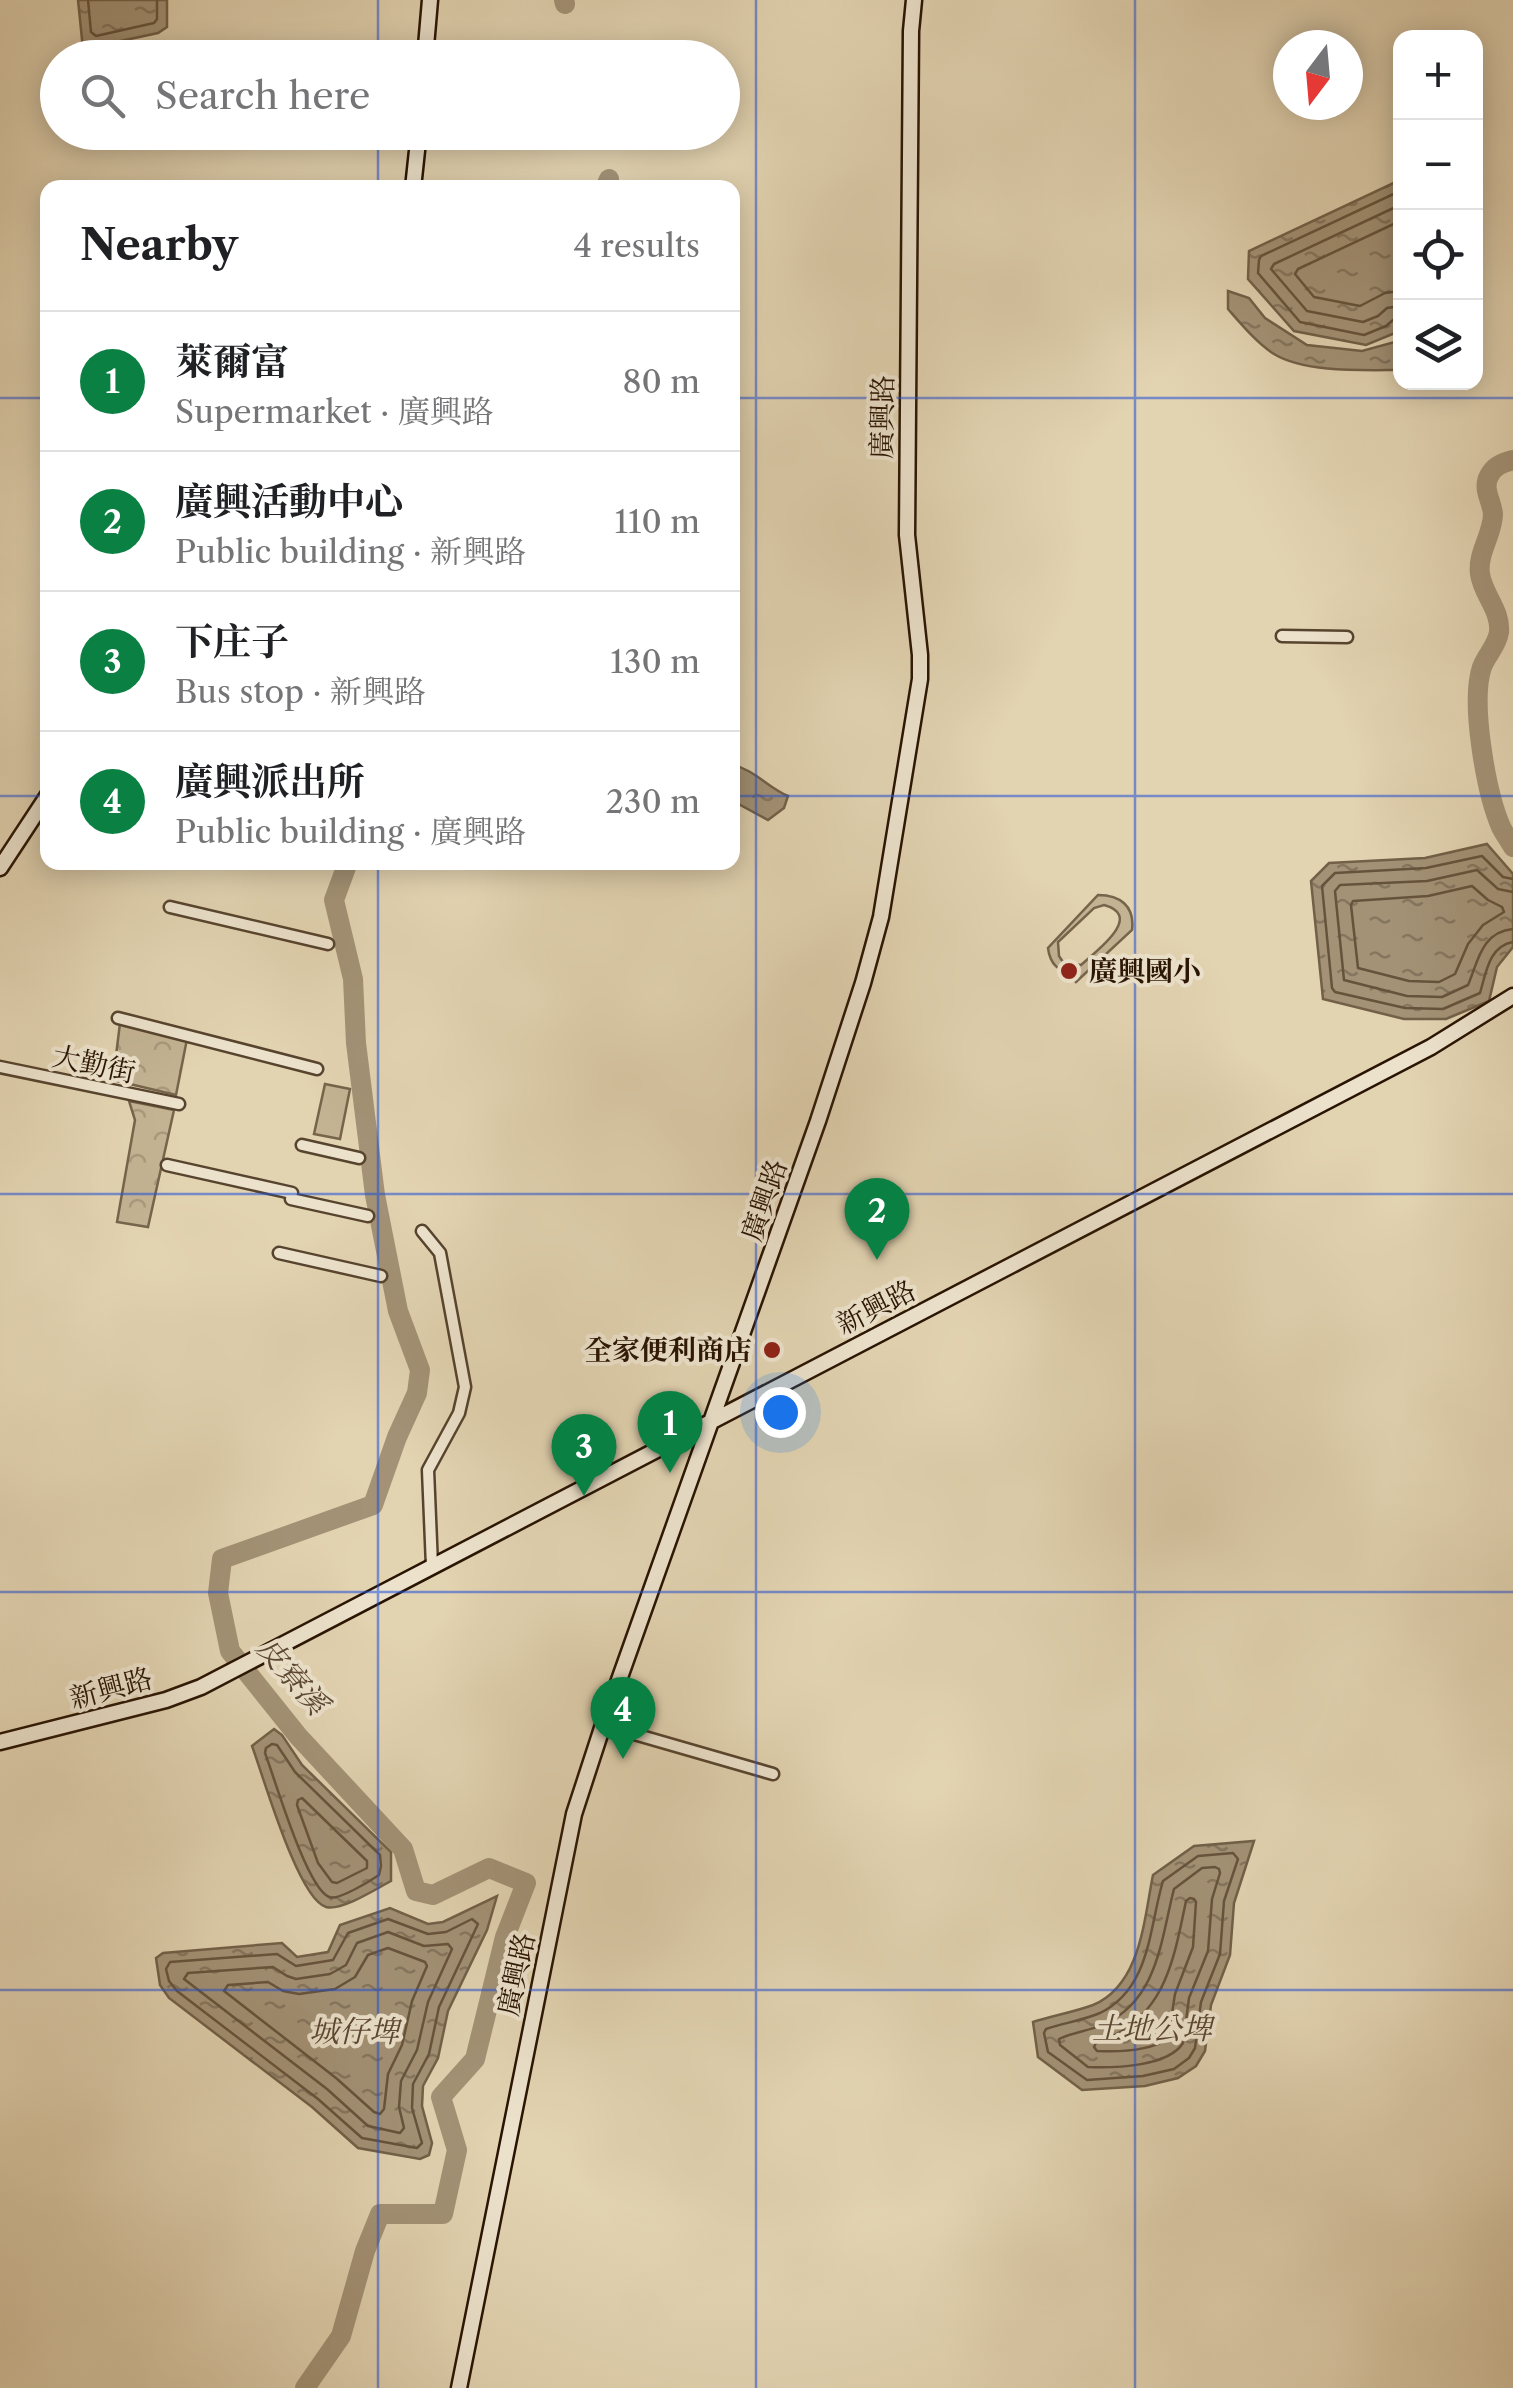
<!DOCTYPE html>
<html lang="en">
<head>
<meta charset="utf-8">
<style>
  body { margin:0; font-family:"Libre Caslon Text","Noto Serif TC",serif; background:#f6f6f6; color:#202124 }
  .controls { position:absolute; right:30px; top:30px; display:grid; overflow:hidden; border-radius:20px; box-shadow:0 5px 25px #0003 }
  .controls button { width:90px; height:90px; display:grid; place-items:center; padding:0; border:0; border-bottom:2px solid #e0e0e0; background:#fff; color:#202124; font:50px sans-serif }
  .compass { position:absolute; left:1273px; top:30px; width:90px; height:90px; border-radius:50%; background:#fff; box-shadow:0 5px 25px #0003; rotate:196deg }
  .you { position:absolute; left:780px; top:1412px; width:35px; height:35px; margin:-25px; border:8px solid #fff; border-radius:50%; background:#1a73e8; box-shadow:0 0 0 15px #1a73e833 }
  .badge { display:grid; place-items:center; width:65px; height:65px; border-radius:50%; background:#0b8043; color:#fff; font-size:32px; font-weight:700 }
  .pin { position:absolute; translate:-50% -82px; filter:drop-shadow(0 2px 5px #0008) }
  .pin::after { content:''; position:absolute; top:52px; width:35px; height:30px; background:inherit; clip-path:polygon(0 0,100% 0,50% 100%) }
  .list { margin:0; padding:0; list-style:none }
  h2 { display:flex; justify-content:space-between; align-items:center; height:130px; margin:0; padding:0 40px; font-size:42px }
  h2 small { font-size:32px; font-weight:400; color:#757577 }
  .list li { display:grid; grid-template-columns:65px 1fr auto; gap:30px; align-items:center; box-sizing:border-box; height:140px; padding:0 40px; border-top:2px solid #e0e0e0 }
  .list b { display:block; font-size:38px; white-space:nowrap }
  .list p { margin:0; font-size:32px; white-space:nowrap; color:#757577 }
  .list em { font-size:32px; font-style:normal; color:#757577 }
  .icon { flex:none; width:55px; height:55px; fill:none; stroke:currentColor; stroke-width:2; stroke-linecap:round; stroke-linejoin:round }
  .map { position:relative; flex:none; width:1513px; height:2388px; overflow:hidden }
  .search { position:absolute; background:#fff; box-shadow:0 5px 25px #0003; left:40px; top:40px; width:700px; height:110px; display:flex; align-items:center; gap:25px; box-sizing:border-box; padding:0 35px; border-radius:55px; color:#757577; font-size:38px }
  .panel { position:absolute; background:#fff; box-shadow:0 5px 25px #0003; left:40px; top:180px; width:700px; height:690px; border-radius:20px }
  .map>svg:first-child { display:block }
  .grass { fill:#c3b393; stroke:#76644b; stroke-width:2.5; fill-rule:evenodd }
  .park { fill:url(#park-crowns); stroke:#76644b; stroke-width:2.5 }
  .water { fill:url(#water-ripples); stroke:#726048; stroke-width:2.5 }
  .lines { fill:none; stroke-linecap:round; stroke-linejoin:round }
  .shore { stroke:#66533c; stroke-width:2.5 }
  .river { stroke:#a39276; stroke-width:20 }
  .street-casing { stroke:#57442e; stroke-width:15 }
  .secondary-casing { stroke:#291403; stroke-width:19 }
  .street { stroke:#ece2cc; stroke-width:10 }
  .secondary { stroke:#ece2cc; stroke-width:14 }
  .grid { fill:none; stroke:#1d4ed8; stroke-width:2.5; stroke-opacity:0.55 }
  .poi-dot { fill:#8f2418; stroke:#ece2cc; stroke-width:4 }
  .labels { text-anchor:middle; stroke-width:8; stroke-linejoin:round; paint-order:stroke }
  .street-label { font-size:28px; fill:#291403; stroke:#ece2cc }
  .poi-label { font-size:28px; font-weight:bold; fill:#291403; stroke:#ece2cc; text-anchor:start }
  .water-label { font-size:30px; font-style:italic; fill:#5a4631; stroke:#ece2cc }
</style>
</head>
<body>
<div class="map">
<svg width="1513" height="2388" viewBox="0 0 1513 2388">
  <defs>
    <pattern id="park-crowns" width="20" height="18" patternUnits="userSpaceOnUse" patternTransform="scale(2.5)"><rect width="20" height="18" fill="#c3b393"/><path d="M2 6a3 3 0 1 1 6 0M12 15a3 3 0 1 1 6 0" fill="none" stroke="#a8997d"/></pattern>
    <pattern id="water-ripples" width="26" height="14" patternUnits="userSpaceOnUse" patternTransform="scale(2.5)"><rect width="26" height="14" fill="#a39276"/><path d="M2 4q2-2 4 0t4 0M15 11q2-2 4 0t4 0" fill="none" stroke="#85765f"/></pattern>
  </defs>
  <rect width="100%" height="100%" fill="#e2d3b1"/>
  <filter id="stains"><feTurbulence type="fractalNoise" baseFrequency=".002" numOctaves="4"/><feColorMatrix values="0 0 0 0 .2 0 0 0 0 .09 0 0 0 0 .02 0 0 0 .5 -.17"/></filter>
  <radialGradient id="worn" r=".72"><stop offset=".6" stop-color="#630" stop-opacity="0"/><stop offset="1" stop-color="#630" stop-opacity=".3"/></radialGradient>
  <path class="grass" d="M1098 895C1120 895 1135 906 1132 930L1076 982 1072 978 1074 975C1059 971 1050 965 1048 948ZM1104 905C1145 916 1095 952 1081 965L1063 962 1059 956 1058 942 1094 908Z
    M325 1084 350 1089 340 1139 314 1134Z"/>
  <path class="park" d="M120 1023 187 1039 176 1095 113 1080Z
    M129 1101 174 1110 148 1227 117 1222 135 1120Z"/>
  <path class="water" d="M78 0H167V27L158 33 83 49Z
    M1400 180V318L1395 333 1366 345 1294 331 1248 279 1249 251Z
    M1228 291 1249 298 1265 318 1307 345 1362 351 1395 342 1400 334V370C1364 370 1305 373 1274 354 1257 343 1242 325 1228 309Z
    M732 765C754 769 767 787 788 796L784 808 768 820 733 801Z
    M1487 844 1513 874V947L1497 967 1489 1001 1446 1019H1404L1323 999 1311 881 1329 863 1425 858Z
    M274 1729 282 1735 302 1765 391 1852V1881C376 1889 342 1911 326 1907 298 1899 263 1775 252 1746Z
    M1254 1841 1234 1903 1230 1955 1211 2005 1205 2051 1196 2066 1178 2078 1145 2086 1082 2090 1038 2057 1033 2022C1052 2016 1074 2012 1093 2005 1141 1985 1144 1919 1153 1875L1194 1846Z
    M497 1896 487 1930 448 2011 438 2058 423 2086 422 2106 432 2143 429 2155 420 2159 358 2148 312 2107 169 1998 160 1985 156 1958 163 1953 282 1943 297 1957 328 1952 340 1925 390 1908 428 1924 443 1922Z"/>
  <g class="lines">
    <path class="shore" d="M88 0 91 32 96 36 154 23 157 19V0
      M1400 191 1261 256 1259 260 1258 273 1300 322 1364 335 1386 326 1393 320 1400 319
      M1400 205 1274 264 1271 269 1307 311 1363 322 1378 316 1387 308 1400 306
      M1400 221 1298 269 1295 274 1314 297 1360 306 1385 293 1400 291
      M1513 879 1503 877 1482 856 1426 868 1335 873 1322 886 1332 988 1335 992 1405 1008 1443 1009 1480 993C1486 973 1489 946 1513 942
      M1472 886 1488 900 1502 907 1504 912 1483 925 1468 944 1455 974 1439 982 1409 981 1358 968 1351 905 1353 901 1428 896Z
      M1513 892 1498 889 1477 870 1427 881 1340 885 1335 891 1344 980 1407 996 1442 997 1468 985C1478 962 1481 932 1513 929
      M272 1744 277 1745 295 1772 380 1855 381 1866 379 1875C370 1881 338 1901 329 1897 306 1887 275 1779 265 1753L266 1748Z
      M302 1798 367 1861V1868L337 1883 332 1882 318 1863 297 1805 298 1800Z
      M1233 1853 1238 1859 1224 1901 1220 1954 1201 2002 1195 2048 1189 2058 1174 2069 1143 2076 1087 2080 1048 2052 1044 2033 1046 2029C1064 2023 1084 2020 1100 2013 1151 1988 1149 1927 1163 1881L1198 1856Z
      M1215 1867 1219 1869 1220 1873 1212 1899 1208 1951 1189 1998 1183 2043C1168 2067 1114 2068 1088 2067L1060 2045 1059 2039C1073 2032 1090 2031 1104 2024 1158 2000 1161 1939 1174 1889L1202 1868Z
      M1190 1898 1194 1899 1196 1902 1193 1947 1175 1994 1168 2039C1149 2051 1119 2052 1097 2051L1094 2047 1096 2043C1164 2020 1173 1964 1186 1901Z
      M388 1919 428 1934 446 1932 472 1919 478 1924 439 2007 429 2054 413 2084 412 2108 422 2143 417 2148 362 2138 318 2099 177 1991 169 1981 166 1969 170 1962 277 1954 296 1966 333 1960 348 1933Z
      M388 1932 424 1946 448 1944 452 1949 428 2002 417 2050 401 2081 399 2107 404 2128 400 2133 368 2126 327 2089 184 1979 188 1973 273 1967 287 1976 296 1979 330 1974 346 1965 357 1943Z
      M388 1948 425 1962 427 1966 412 2001 402 2045 388 2074 384 2109 380 2114 374 2112 336 2078 224 1991 228 1985 268 1982 283 1991 299 1994 335 1989 355 1977 368 1955Z"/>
    <path class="river" d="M564 0 565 4
      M605 188 609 179
      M1513 460C1502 463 1494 466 1489 476 1482 489 1492 501 1493 514 1493 534 1477 553 1480 574 1483 595 1501 610 1499 632 1497 646 1487 654 1482 667 1470 702 1486 792 1501 827 1504 833 1509 840 1513 847
      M305 2388 341 2336 365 2251 380 2214H443L457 2150 441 2097 475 2059 505 1937 526 1883 489 1868 433 1895 416 1891 403 1849 298 1736 230 1651 218 1593 222 1559 373 1505 397 1437 417 1393 420 1370 398 1311 375 1195 356 1043 353 979 334 900 348 862"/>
    <defs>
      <path id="street" d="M1282 636 1347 637
        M170 907 328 944
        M118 1018 317 1069
        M0 1067 179 1104
        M302 1145 359 1158
        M167 1165 292 1193
        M291 1199 368 1216
        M422 1231 440 1253 465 1387 459 1413 428 1470 432 1566
        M279 1253 381 1276
        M603 1725 773 1774"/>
      <path id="secondary" d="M425 58 430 0
        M413 188 419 132
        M0 868 48 795
        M0 1742 166 1700 201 1687 1431 1047 1513 996
        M459 2388 574 1814 603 1725 818 1121 863 983 881 917 920 679V655L907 535 911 31 914 0"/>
    </defs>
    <use href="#street" class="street-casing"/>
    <use href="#secondary" class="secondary-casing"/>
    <use href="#street" class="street"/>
    <use href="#secondary" class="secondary"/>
  </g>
  <path class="grid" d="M378 0V58M756 0V2388M1135 0V2388M378 132V188M0 398H48M732 398H1513M0 796H48M732 796H1513M378 862V2388M0 1194H1513M0 1592H1513M0 1990H1513"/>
  <g class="poi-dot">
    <circle cx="1069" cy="971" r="10"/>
    <circle cx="772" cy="1350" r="10"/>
  </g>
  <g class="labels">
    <g class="street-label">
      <text transform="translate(882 417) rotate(-89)" y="10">廣興路</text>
      <text transform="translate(94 1064) rotate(12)" y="10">大勤街</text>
      <text transform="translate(764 1200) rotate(-71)" y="10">廣興路</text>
      <text transform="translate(876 1307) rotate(-27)" y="10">新興路</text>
      <text transform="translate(111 1688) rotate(-15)" y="10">新興路</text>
      <text transform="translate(516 1974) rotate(-78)" y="10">廣興路</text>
    </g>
    <g class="poi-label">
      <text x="1089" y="981">廣興國小</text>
      <text x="752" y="1360" text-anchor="end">全家便利商店</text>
    </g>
    <g class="water-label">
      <text transform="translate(292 1676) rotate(49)" y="10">皮寮溪</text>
      <text x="1152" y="2039">土地公埤</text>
      <text x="354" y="2042">城仔埤</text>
    </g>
  </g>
  <rect width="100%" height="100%" filter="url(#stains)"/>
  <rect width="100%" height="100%" fill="url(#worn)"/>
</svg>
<div class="controls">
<button>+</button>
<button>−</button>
<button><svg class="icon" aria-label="locate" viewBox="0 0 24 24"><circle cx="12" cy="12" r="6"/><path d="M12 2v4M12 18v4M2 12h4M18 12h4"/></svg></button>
<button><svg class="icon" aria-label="layers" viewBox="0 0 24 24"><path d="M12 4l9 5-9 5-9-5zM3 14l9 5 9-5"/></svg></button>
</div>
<svg class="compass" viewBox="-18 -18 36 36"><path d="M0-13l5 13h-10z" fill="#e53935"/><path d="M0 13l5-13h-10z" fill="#757577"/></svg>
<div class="you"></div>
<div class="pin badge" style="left:670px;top:1473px">1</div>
<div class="pin badge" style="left:877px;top:1260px">2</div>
<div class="pin badge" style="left:584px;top:1496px">3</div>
<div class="pin badge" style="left:623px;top:1759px">4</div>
<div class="search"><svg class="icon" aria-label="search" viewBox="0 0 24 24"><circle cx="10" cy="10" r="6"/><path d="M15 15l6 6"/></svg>Search here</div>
<section class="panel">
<h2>Nearby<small>4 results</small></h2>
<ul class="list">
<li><span class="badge">1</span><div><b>萊爾富</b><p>Supermarket · 廣興路</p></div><em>80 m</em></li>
<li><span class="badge">2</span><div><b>廣興活動中心</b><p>Public building · 新興路</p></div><em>110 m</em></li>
<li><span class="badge">3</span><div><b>下庄子</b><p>Bus stop · 新興路</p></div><em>130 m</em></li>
<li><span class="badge">4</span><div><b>廣興派出所</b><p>Public building · 廣興路</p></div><em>230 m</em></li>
</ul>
</section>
</div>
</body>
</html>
